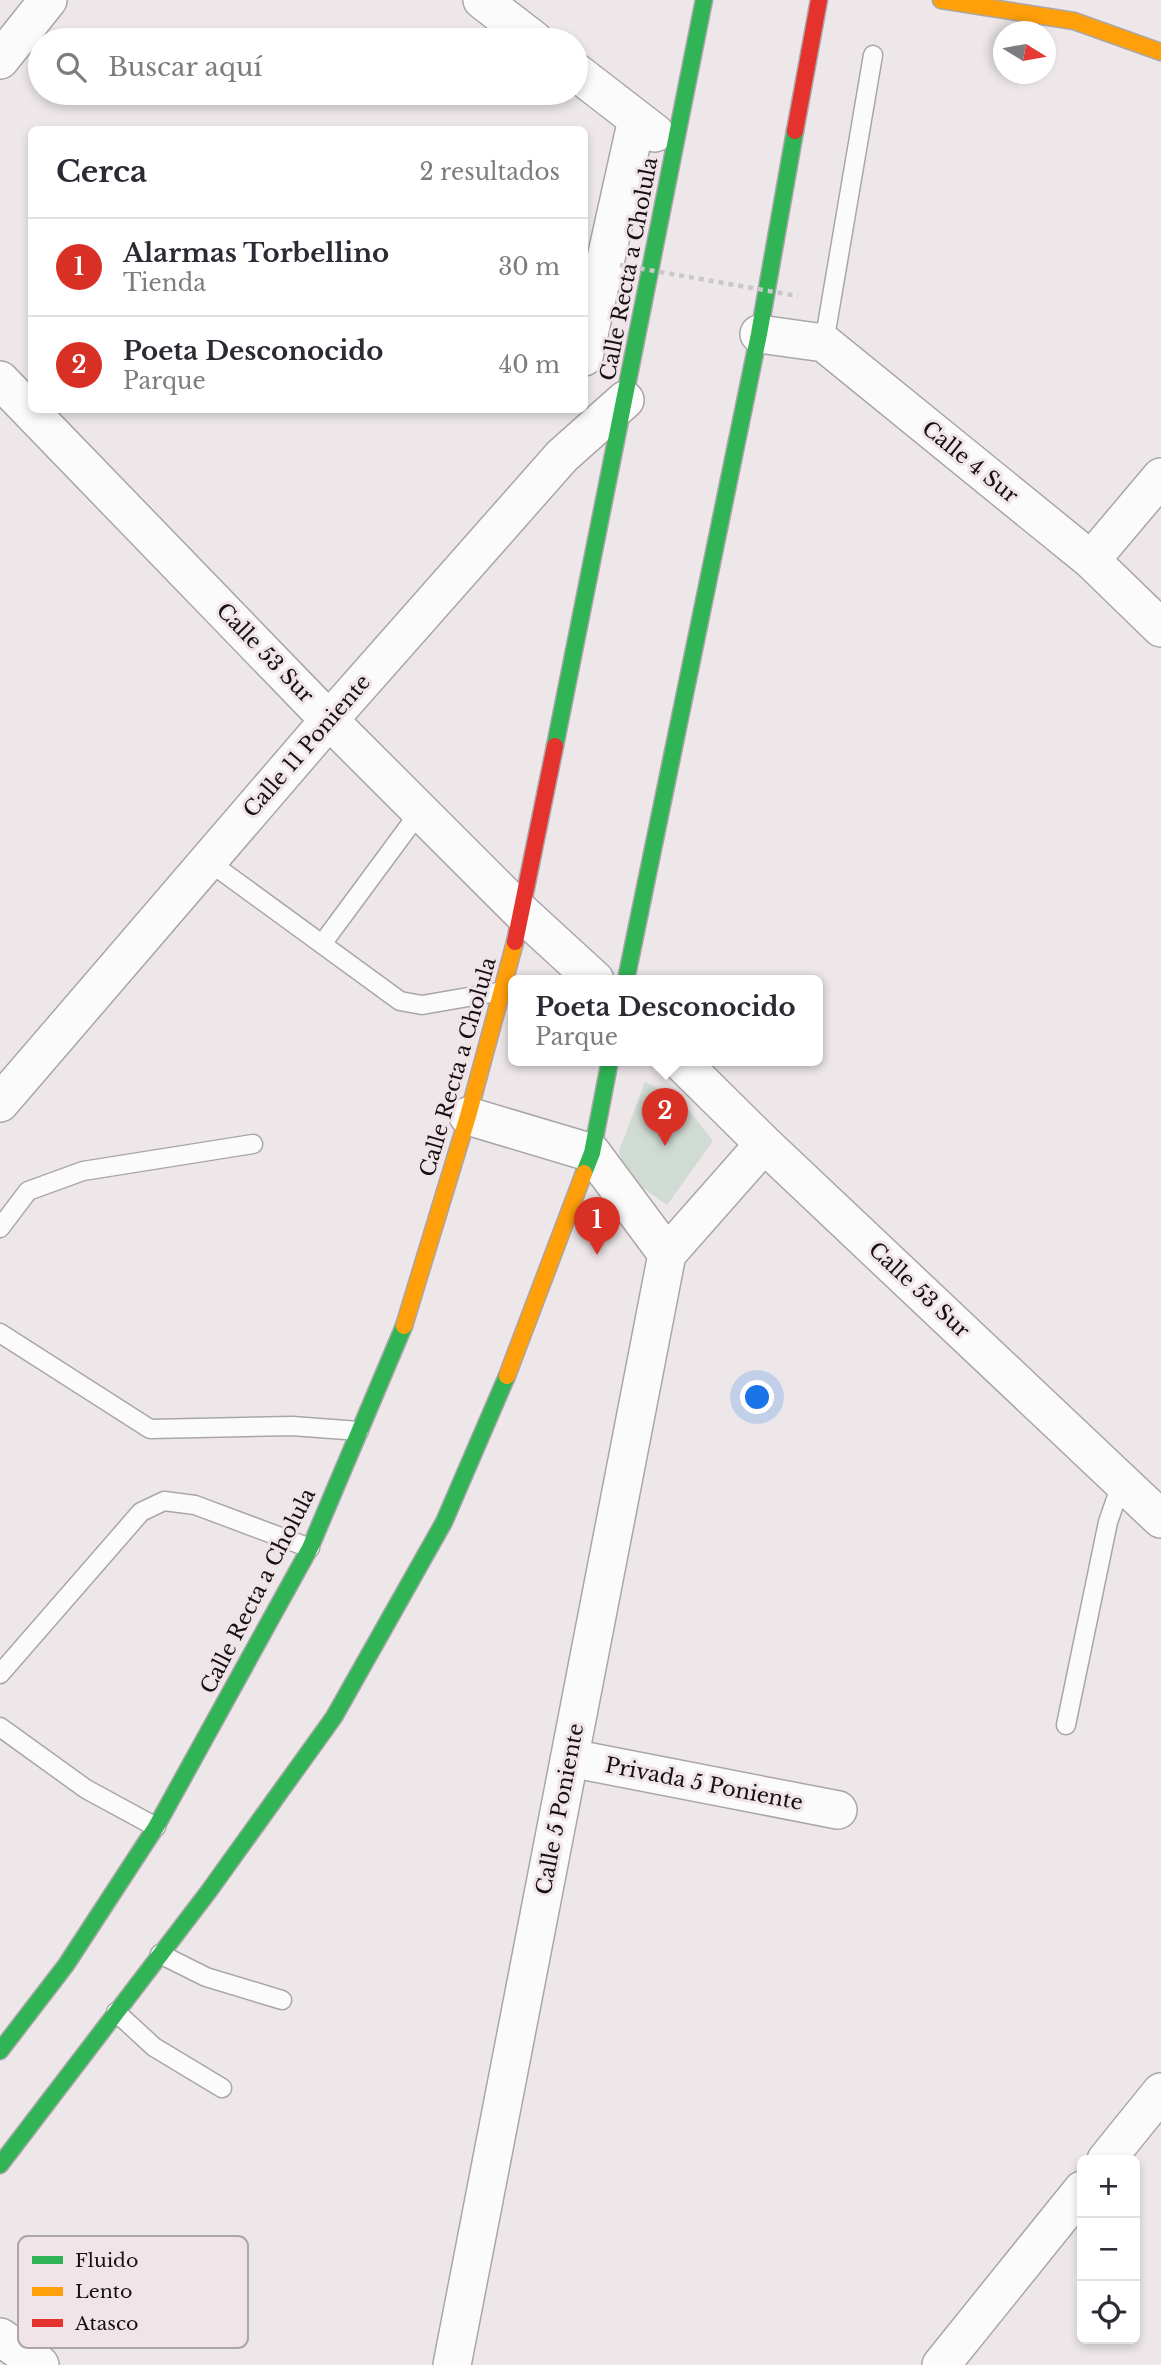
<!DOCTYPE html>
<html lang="es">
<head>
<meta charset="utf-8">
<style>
  body { margin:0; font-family:"Libre Baskerville",serif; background:#f2f2f3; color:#2b2b33 }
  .controls { position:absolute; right:21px; bottom:21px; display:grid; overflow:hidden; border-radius:10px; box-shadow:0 4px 10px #0003 }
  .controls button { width:63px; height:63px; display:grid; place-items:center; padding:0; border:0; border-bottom:2px solid #e1e1e2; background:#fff; color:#2b2b33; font:35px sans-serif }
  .compass { position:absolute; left:993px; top:21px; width:63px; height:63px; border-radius:50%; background:#fff; box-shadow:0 4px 10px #0003; rotate:101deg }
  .you { position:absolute; left:758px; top:1398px; width:24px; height:24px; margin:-18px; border:5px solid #fff; border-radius:50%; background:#1a73e8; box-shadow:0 0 0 10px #1a73e833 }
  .badge { display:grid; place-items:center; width:46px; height:46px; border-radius:50%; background:#d93025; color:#fff; font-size:23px; font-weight:700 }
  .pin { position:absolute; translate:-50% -58px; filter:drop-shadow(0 2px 4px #0008) }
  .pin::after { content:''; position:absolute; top:37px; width:24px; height:21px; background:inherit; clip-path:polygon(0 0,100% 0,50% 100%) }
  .popup { position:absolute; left:508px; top:975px; width:315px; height:91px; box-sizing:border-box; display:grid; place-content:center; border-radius:10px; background:#fff; filter:drop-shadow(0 2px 5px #0005); font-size:23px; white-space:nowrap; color:#7c7c81 }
  .popup b { font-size:26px; color:#2b2b33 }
  .popup::after { content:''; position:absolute; left:50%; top:100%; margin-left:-14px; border:14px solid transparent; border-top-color:#fff }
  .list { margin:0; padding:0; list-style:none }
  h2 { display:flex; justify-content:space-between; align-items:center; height:91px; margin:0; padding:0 28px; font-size:30px }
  h2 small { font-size:23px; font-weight:400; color:#7c7c81 }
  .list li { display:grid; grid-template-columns:46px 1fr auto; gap:21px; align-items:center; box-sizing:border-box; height:98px; padding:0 28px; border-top:2px solid #e1e1e2 }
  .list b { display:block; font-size:26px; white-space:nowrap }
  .list p { margin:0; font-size:23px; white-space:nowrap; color:#7c7c81 }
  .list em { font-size:23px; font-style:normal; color:#7c7c81 }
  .icon { flex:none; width:38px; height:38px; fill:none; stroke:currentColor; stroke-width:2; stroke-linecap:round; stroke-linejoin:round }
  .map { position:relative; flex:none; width:1161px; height:2365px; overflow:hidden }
  .search { position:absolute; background:#fff; box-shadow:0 4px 10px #0003; left:28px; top:28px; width:560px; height:77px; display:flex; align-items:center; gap:18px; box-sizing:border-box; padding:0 24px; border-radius:38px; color:#7c7c81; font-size:26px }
  .panel { position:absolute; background:#fff; box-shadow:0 4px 10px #0003; left:28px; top:126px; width:560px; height:287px; border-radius:10px }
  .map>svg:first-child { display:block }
  .green { fill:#d0dbd3 }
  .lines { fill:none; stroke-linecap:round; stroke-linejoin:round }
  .lane-casing { stroke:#aaa6a8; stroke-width:21 }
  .street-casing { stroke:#aaa6a8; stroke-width:40 }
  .fast-casing { stroke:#aaa6a8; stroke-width:19 }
  .slow-casing { stroke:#aaa6a8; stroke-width:19 }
  .jam-casing { stroke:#aaa6a8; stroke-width:19 }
  .lane { stroke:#fcfbfc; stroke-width:18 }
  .street { stroke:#fcfbfc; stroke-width:37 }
  .fast { stroke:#30b455; stroke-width:16 }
  .slow { stroke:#ff9f0a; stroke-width:16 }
  .jam { stroke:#e5322d; stroke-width:16 }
  .path-bridge { stroke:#c9c7c8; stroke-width:4.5; stroke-dasharray:5 5; stroke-linecap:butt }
  .labels { text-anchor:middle; stroke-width:6; stroke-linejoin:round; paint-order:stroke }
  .street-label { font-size:21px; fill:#151113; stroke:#f0e4e9 }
  .key { fill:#f0e4e9; stroke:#aea5a9; stroke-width:2 }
  .key-label { font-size:19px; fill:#151113 }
</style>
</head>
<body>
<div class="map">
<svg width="1161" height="2365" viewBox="0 0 1161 2365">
  <rect width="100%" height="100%" fill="#ede7ea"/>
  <path class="green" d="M645 1082 679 1098 713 1141 667 1205 626 1176 619 1151Z"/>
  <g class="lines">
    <defs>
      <path id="lane" d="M824 343 873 55
        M208 861 400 1001 422 1005 503 991
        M322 944 421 810
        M0 1228 28 1191 83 1171 253 1144
        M0 1333 150 1429 292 1426 359 1431
        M0 1674 141 1512 164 1501 195 1505 310 1548
        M1066 1725 1108 1522 1122 1482
        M0 1727 86 1789 156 1827
        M160 1954 206 1977 282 2000
        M116 2012 154 2047 222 2088"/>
      <path id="street" d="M482 0 534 40
        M0 60 48 0
        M576 72 655 133
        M759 334 824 343 1091 560 1161 628
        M584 357 637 119
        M0 380 329 720 522 913 595 980
        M1091 560 1161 477
        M679 1060 764 1144 1161 1519
        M0 1103 329 720 562 456 625 400
        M468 1116 592 1153 667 1254
        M667 1254 764 1144
        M570 1758 838 1810
        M1106 2160 1161 2092
        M0 2337 40 2365
        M452 2365 667 1254
        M941 2365 1082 2190"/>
      <path id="fast" d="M555 746 704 0
        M626 980 759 334 795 131
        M584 1173 592 1153 610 1060
        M0 2051 66 1965 156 1827 310 1548 404 1326
        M0 2165 209 1891 334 1717 444 1522 507 1376"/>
      <path id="slow" d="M941 0 1074 21 1161 52
        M404 1326 468 1116 515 942
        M507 1376 584 1173"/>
      <path id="jam" d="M795 131 819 0
        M515 942 555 746"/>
    </defs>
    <use href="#lane" class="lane-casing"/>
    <use href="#street" class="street-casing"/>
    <use href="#fast" class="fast-casing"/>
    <use href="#slow" class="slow-casing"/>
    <use href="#jam" class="jam-casing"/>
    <use href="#lane" class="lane"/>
    <use href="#street" class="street"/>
    <use href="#fast" class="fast"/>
    <use href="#slow" class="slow"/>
    <use href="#jam" class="jam"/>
    <path class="path-bridge" d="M620 265 798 296"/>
  </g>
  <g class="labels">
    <g class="street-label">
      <text transform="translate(629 269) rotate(-79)" y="7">Calle Recta a Cholula</text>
      <text transform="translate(970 462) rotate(39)" y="7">Calle 4 Sur</text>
      <text transform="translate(265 653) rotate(46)" y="7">Calle 53 Sur</text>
      <text transform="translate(307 746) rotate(-49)" y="7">Calle 11 Poniente</text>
      <text transform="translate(458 1067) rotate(-74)" y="7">Calle Recta a Cholula</text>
      <text transform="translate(919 1290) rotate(43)" y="7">Calle 53 Sur</text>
      <text transform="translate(258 1591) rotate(-63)" y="7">Calle Recta a Cholula</text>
      <text transform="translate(704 1784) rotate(11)" y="7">Privada 5 Poniente</text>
      <text transform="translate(560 1809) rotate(-79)" y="7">Calle 5 Poniente</text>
    </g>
  </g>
  <rect x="18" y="2236" width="230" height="112" rx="10" class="key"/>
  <rect x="32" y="2256" width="31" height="8" fill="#30b455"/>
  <rect x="32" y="2287" width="31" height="9" fill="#ff9f0a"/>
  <rect x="32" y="2319" width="31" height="8" fill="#e5322d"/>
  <g class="key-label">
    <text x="75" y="2267">Fluido</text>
    <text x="75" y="2298">Lento</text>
    <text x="75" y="2330">Atasco</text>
  </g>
</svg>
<div class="controls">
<button>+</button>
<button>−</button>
<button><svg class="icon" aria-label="locate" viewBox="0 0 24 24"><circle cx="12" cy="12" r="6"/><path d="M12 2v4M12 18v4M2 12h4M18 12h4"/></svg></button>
</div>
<svg class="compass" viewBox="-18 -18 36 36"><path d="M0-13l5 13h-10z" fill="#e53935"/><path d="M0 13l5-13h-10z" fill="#7c7c81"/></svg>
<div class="you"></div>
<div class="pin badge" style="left:597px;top:1255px">1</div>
<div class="pin badge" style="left:665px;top:1146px">2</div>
<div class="popup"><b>Poeta Desconocido</b>Parque</div>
<div class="search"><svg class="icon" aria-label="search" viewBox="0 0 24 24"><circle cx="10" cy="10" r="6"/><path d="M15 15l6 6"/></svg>Buscar aquí</div>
<section class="panel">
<h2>Cerca<small>2 resultados</small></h2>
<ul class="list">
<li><span class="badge">1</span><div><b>Alarmas Torbellino</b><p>Tienda</p></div><em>30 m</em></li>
<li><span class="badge">2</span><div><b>Poeta Desconocido</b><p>Parque</p></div><em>40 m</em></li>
</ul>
</section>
</div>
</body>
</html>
